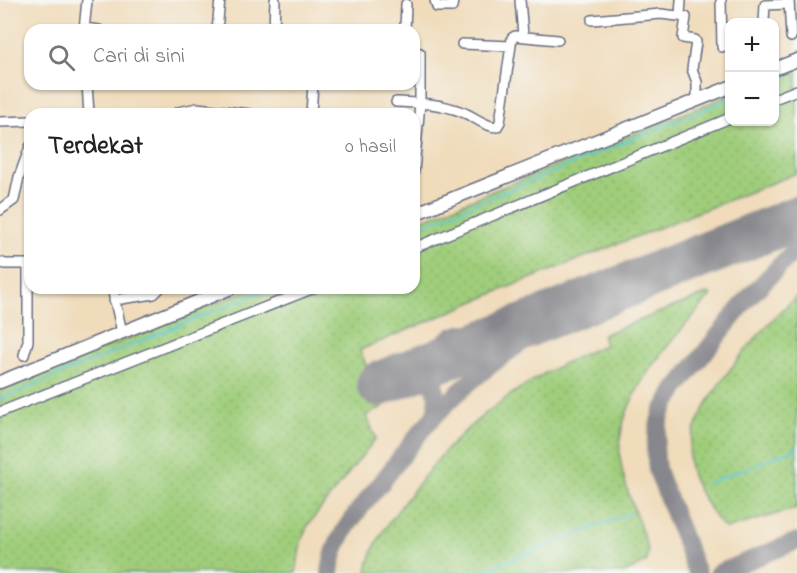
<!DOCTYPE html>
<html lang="id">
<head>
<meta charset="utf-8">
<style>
  body { margin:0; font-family:"Indie Flower",sans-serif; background:#f2f2f2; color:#222 }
  .controls { position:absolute; right:18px; top:18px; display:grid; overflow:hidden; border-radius:12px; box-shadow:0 2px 4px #0004 }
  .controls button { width:54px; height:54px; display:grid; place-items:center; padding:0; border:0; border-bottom:2px solid #e0e0e0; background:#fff; color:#222; font:30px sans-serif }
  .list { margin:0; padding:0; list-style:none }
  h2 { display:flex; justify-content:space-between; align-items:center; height:78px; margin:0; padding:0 24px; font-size:26px }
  h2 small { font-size:20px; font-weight:400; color:#767676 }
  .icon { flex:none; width:33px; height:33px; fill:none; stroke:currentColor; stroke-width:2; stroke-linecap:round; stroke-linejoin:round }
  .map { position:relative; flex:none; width:797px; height:573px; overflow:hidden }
  .search { position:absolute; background:#fff; box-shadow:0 2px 4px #0004; left:24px; top:24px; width:396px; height:66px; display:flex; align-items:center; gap:15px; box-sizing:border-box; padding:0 21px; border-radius:18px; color:#767676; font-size:22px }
  .panel { position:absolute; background:#fff; box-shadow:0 2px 4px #0004; left:24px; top:108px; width:396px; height:186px; border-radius:18px }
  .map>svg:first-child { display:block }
  .grass { fill:url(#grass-dots); stroke:#5d7e6c; stroke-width:1.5 }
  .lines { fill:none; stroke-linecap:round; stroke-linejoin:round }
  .stream { stroke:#5ac6d4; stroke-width:2 }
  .taxiway { stroke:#86868c; stroke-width:18 }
  .runway { stroke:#86868c; stroke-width:45 }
  .minor-casing { stroke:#666c7f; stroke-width:12 }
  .major-casing { stroke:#666c7f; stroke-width:15 }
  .minor { stroke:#fff; stroke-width:9 }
  .major { stroke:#fff; stroke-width:12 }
</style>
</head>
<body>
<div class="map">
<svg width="797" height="573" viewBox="0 0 797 573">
  <defs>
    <pattern id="grass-dots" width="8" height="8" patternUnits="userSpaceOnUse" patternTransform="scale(1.5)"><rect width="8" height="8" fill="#9fcd7a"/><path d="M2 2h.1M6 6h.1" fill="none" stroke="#88b06c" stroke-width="1.8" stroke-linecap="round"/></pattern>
  </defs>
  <rect width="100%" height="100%" fill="#f6f6f2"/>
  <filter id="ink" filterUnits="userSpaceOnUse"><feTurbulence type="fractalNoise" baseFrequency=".0167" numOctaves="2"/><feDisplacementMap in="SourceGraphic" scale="12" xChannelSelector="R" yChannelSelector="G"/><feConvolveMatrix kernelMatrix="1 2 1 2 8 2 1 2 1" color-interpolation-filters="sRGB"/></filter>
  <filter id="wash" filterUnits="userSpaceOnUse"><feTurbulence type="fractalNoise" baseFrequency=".008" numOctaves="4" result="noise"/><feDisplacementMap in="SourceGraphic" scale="24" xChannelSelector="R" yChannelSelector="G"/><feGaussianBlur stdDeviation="1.35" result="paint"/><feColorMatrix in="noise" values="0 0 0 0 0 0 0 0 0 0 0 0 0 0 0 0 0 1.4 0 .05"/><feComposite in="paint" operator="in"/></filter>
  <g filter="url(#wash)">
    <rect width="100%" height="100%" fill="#f0dcbb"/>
    <path class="grass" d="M797 68V173L504 289 360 350 383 407 366 415 376 438 308 525 301 542 296 573H0V390L252 288H414V223L729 95 730 122H774L775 78Z
      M709 293 711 295C675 339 615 395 620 456 623 486 639 520 648 549L647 561 625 573H367C370 545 389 522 405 501 419 483 433 464 449 447 492 402 547 368 605 345L602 335Z
      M797 296V508L726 529C716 521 710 510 704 499 696 487 689 471 689 457 688 408 762 328 797 296Z"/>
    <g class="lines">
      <path class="stream" d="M774 81 797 71
        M414 229 730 99
        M0 399 270 288
        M706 484 797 448
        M478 573 630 513"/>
      <path class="taxiway" d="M433 417C444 397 431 387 431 368 432 349 448 334 467 333 477 333 485 337 495 336 508 334 522 327 534 322
        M330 573C333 536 359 510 381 483 397 463 412 441 429 422 481 365 539 328 606 294
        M697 573 657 470 655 447 659 422 662 412 675 390 748 298 797 248
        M718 573 797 541"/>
      <path class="runway" d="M379 384 797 218"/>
    </g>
  </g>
  <g filter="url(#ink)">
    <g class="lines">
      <defs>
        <path id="minor" d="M435 0 437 7H452L453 0
          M520 0 523 35
          M721 0 722 47
          M789 0 791 37
          M680 16 681 0
          M592 20 661 14 686 17 683 38 695 40 696 42 692 69 697 82V100
          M764 22 765 5 789 4
          M84 28 99 30
          M84 30 87 0
          M217 30 220 0
          M274 30 275 0
          M405 30 406 4
          M462 44 511 46
          M414 51 420 53V103L414 171
          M87 84 89 114
          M774 99 797 90
          M396 102C419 103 440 103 462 112 474 116 485 127 497 127L500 122 512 38 515 36 558 40
          M178 112 197 108 250 114
          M311 114 313 84
          M0 122 30 121
          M0 210 14 200 19 177 30 147
          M414 248 730 118
          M0 262 5 264H30
          M112 288 122 332
          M114 300 154 294 160 288
          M24 355 28 341V264
          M0 412 314 288"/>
        <path id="major" d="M774 69 797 60
          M414 214 730 87
          M0 382 231 288"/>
      </defs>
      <use href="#minor" class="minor-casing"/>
      <use href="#major" class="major-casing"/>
      <use href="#minor" class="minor"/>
      <use href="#major" class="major"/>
    </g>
  </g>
</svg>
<div class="controls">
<button>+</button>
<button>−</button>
</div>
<div class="search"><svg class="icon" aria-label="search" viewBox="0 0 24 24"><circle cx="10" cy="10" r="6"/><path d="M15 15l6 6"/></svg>Cari di sini</div>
<section class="panel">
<h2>Terdekat<small>0 hasil</small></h2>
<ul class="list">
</ul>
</section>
</div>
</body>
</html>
